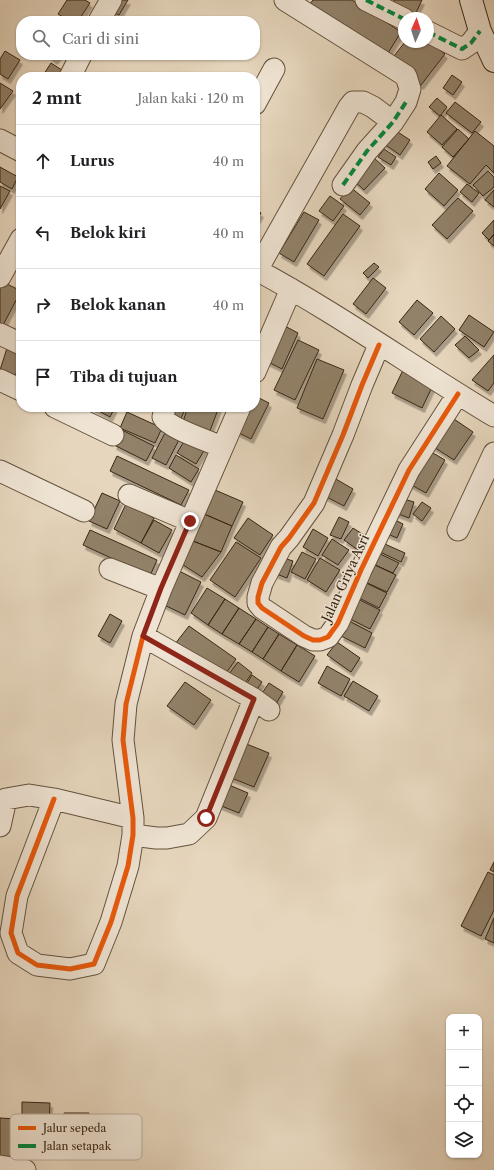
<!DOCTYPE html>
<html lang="id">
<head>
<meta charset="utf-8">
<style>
  body { margin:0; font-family:"Libre Caslon Text",serif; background:#f2f2f2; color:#202124 }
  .controls { position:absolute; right:12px; bottom:12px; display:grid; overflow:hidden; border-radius:8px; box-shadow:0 1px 3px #0004 }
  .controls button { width:36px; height:36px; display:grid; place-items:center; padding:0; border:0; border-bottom:1px solid #e0e0e0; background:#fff; color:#202124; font:20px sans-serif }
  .compass { position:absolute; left:398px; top:12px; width:36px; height:36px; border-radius:50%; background:#fff; box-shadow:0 1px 3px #0004; rotate:3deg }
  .stop { position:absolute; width:12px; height:12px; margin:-9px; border:3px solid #8f2418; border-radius:50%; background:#fff }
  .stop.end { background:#8f2418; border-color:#fff; box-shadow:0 1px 4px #0008 }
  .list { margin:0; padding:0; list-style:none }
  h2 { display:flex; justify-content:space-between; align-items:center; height:52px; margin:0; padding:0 16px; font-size:17px }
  h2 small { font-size:13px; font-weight:400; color:#757577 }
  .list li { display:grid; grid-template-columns:26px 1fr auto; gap:12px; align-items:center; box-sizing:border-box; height:72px; padding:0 16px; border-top:1px solid #e0e0e0 }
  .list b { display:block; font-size:15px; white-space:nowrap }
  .list em { font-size:13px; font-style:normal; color:#757577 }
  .icon { flex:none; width:22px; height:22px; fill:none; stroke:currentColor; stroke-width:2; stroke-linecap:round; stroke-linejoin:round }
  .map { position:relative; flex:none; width:494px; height:1170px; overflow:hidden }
  .search { position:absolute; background:#fff; box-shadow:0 1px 3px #0004; left:16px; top:16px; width:244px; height:44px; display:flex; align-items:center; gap:10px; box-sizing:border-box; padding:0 14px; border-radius:16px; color:#757577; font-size:15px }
  .panel { position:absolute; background:#fff; box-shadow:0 1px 3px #0004; left:16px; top:72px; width:244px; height:340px; border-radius:16px }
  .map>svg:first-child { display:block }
  .building { fill:#92826b; stroke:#382613; filter:url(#shadow) }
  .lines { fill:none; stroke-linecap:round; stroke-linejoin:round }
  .street-casing { stroke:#64523e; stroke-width:23 }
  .secondary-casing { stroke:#382613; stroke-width:24 }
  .street { stroke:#efe4d4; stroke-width:21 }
  .secondary { stroke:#efe4d4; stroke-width:22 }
  .quiet { stroke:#00873e; stroke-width:4; stroke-dasharray:8 4; stroke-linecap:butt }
  .cycleway-casing { stroke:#efe4d4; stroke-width:8 }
  .cycleway { stroke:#e8590c; stroke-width:5 }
  .route { stroke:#8f2418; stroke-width:5 }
  .labels { text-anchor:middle; stroke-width:3; stroke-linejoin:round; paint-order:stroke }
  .street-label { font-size:13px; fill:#382613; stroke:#efe4d4 }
  .key { fill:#efe4d4; stroke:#b8ab9a; stroke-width:1 }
  .key-label { font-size:11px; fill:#382613 }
</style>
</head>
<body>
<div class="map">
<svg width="494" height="1170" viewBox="0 0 494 1170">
  <defs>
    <filter id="shadow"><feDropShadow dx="2.5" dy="4.5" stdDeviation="0" flood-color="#0004"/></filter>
  </defs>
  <rect width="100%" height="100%" fill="#e6d6bd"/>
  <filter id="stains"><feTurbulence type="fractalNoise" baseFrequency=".005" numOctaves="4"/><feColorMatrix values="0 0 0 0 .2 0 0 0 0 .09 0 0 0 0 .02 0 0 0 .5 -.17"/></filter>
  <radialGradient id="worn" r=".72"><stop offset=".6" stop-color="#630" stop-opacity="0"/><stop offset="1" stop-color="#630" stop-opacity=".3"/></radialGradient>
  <path class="building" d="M67 0H85L90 3 78 21H69L58 14Z
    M112 0H128L119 15 107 9Z
    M313 0H352L401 32 385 58 307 8Z
    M394 0H422L415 15 392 4Z
    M428 41 445 54 421 85 390 61 405 42Z
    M5 51 20 60 8 79 0 74V59Z
    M48 55H59L55 60Z
    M51 63 68 74 66 77H42Z
    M452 75 462 82 453 95 443 88Z
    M0 83 13 91 0 109Z
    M437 98 447 107 440 116 429 107Z
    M455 102 481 122 472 133 446 113Z
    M441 115 457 129 442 145 427 132Z
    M390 127 410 140 400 155 380 141Z
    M458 129 469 139 453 157 442 147Z
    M475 131 494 146V173L486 165 470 184 447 166Z
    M384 149 396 157 391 165 378 157Z
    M436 156 441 163 433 169 428 162Z
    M373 157 385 168 364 190 352 179Z
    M0 167 18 177 12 189 0 182Z
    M488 171 494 177V187L483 196 473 185Z
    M439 173 458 190 444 206 425 189Z
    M467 184 479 193 472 202 460 192Z
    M0 186 10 191 0 209Z
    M350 187 370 203 360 215 340 199Z
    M494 190V207L485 200Z
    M330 196 344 206 333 221 319 211Z
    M458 198 473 211 447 239 432 225Z
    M255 209 261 213 255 223Z
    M304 212 319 220 294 262 279 253Z
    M343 214 360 226 324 276 307 264Z
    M494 220V234L489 240 482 233Z
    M494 235V246L488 241Z
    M374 263 379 267 368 278 363 273Z
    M373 278 386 288 366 314 353 304Z
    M3 282 21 291 2 327 0 325V288Z
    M417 300 433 313 414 335 399 322Z
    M469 315 494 332 484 347 459 330Z
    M441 316 455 329 434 352 420 339Z
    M281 324 298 333 282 369 264 360Z
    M465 336 479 350 469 358 455 345Z
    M298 340 319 350 295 400 274 390Z
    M7 348 21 353V360L15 377 0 370Z
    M494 355V383L488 391 472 380Z
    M317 359 344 370 323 419 297 408Z
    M403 370 433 385 422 408 392 393Z
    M255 396 269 403 251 439 231 429 242 407H255Z
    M91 407H115L110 417Z
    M171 407H186L179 423 167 418Z
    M188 407H219L208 436 181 427Z
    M127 412 162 428 155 443 120 428Z
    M448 415 473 432 454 460 429 444Z
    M168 427 182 434 166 465 152 458Z
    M122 430 154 446 146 461 114 445Z
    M186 438 205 449 196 464 177 453Z
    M426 449 445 460 426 493 406 482Z
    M176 455 199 469 191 482 169 468Z
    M117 456 189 490 181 505 110 471Z
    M329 475 353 489 344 506 319 493Z
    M215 490 243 502 232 526 204 514Z
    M102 493 120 501 107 529 89 521Z
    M397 497 414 502 409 518 393 512Z
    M422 502 431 508 422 521 413 514Z
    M126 504 154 518 141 543 114 529Z
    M204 514 232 526 221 552 193 541Z
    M339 517 349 522 341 539 330 535Z
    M389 517 403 524 397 538 383 532Z
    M248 518 273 535 260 555 234 538Z
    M154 520 172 530 159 553 141 543Z
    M353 528 367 537 358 550 344 540Z
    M313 529 328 538 318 556 303 547Z
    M90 530 157 560 150 576 83 545Z
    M332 539 349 550 338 565 322 555Z
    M193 541 221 552 202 577 177 561Z
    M378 541 405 553 401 562 374 549Z
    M236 542 261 558 235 597 210 580Z
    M374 551 399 563 393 573 368 562Z
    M302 552 316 559 305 579 291 572Z
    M277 556 293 561 287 578 271 572Z
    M320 558 340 570 326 592 307 580Z
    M371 563 396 575 387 592 363 581Z
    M175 569 201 582 185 615 158 602Z
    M362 581 387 593 379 608 355 596Z
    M207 588 225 599 208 625 191 613Z
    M354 597 380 610 370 629 344 616Z
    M225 599 239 608 222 634 208 625Z
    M239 608 256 619 239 644 222 634Z
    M110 614 122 621 110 643 98 636Z
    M256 619 268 627 252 652 239 644Z
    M349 621 372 633 365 648 341 636Z
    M189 626 236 659 222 679 175 644Z
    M268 627 279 634 263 659 252 652Z
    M279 634 297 645 281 671 263 659Z
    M337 642 360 658 351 672 327 655Z
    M297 645 315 656 299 682 281 671Z
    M238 662 252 673 241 689 226 678Z
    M327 666 350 679 341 696 318 683Z
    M252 675 262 682 254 694 244 688Z
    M353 681 378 696 369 711 344 696Z
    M185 682 211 700 194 725 167 706Z
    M269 683 283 692 273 709 258 699Z
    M239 741 269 753 254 787 224 775Z
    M222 782 248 793 239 813 214 803Z
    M494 862V872L490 870Z
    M488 872 494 875V910L481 936 461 926Z
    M494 918V943L485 939Z
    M22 1102 50 1103 49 1125 22 1124Z
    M64 1113H89L88 1150 63 1149V1139L54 1138 55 1123H64Z
    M0 1118 17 1119 15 1160H0Z"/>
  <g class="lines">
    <defs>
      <path id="street" d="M285 0 406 76 410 89 406 102 393 122 367 151 343 185
        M366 0 404 19
        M99 21 111 0
        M428 32 462 49 471 43 480 31
        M70 77 81 55
        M255 104 274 69
        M0 140 21 151
        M255 269C337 313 414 368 494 416
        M257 270 349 107 353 102H363L373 107 393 122
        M0 277 21 239
        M0 334 21 344
        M379 345 362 385 343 435 314 503 289 538 281 547 262 583 258 597V603L262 608 304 636 313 640H320L328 637 338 623 361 570 409 470 458 394
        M255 372 291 289
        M0 380 21 390
        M55 407 113 435
        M165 407 163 417C168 428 209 441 222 447
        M240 407 161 589 143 636 254 699 269 710
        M0 471 84 511
        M129 495 190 521
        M458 530 494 453
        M110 569 161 589
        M54 799 17 896 11 933 18 953 37 965 70 969 94 964 111 922 128 866 133 835V818L123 740 126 704 143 636
        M0 826 6 799 29 795 54 799 133 818
        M133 835 156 838H167L189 834 206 818 254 699
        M0 1166 25 1170"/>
      <path id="secondary" d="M471 0 480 31 494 61"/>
    </defs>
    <use href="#street" class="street-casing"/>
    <use href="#secondary" class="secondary-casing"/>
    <use href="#street" class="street"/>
    <use href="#secondary" class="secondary"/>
    <path class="quiet" d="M366 0 404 19
      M428 32 462 49 471 43 480 31
      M343 185 367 151 393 122 406 102"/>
    <defs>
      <path id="cycleway" d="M379 345 362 385 343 435 314 503 289 538 281 547 262 583 258 597V603L262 608 304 636 313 640H320L328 637 338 623 361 570 409 470 458 394
        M54 799 17 896 11 933 18 953 37 965 70 969 94 964 111 922 128 866 133 835V818L123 740 126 704 143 636"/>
    </defs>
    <use href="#cycleway" class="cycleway-casing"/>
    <use href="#cycleway" class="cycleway"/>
  </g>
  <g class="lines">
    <path class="route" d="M190 521 161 588 143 636 254 699 206 818"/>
  </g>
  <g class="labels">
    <g class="street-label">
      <text transform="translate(345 578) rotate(-65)" y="5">Jalan Griya Asri</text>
    </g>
  </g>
  <rect x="10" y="1114" width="132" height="46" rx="6" class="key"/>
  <rect x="18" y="1126" width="18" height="4" fill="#e8590c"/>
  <rect x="18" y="1144" width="18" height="4" fill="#00873e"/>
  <g class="key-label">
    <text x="43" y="1132">Jalur sepeda</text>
    <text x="43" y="1150">Jalan setapak</text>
  </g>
  <rect width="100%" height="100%" filter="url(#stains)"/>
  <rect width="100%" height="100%" fill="url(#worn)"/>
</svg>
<div class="controls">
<button>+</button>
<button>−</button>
<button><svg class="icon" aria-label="locate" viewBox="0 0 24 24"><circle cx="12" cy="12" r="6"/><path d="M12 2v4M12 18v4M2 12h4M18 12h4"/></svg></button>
<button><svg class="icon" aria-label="layers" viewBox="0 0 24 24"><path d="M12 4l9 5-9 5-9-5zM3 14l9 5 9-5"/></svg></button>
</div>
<svg class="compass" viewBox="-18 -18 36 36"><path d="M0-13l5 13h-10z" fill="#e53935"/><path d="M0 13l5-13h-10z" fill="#757577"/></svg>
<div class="stop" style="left:206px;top:818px"></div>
<div class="stop end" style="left:190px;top:521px"></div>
<div class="search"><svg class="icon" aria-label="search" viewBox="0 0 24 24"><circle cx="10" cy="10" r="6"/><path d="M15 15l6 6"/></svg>Cari di sini</div>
<section class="panel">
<h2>2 mnt<small>Jalan kaki · 120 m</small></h2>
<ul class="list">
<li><svg class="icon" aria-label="ahead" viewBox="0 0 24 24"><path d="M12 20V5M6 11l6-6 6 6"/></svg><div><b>Lurus</b></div><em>40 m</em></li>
<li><svg class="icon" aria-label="left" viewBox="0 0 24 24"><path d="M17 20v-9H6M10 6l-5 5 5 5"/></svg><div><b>Belok kiri</b></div><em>40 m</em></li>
<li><svg class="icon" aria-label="right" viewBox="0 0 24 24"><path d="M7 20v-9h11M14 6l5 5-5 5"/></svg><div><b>Belok kanan</b></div><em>40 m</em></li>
<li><svg class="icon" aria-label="arrive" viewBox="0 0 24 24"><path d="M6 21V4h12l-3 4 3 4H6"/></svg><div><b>Tiba di tujuan</b></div></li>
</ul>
</section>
</div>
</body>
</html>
